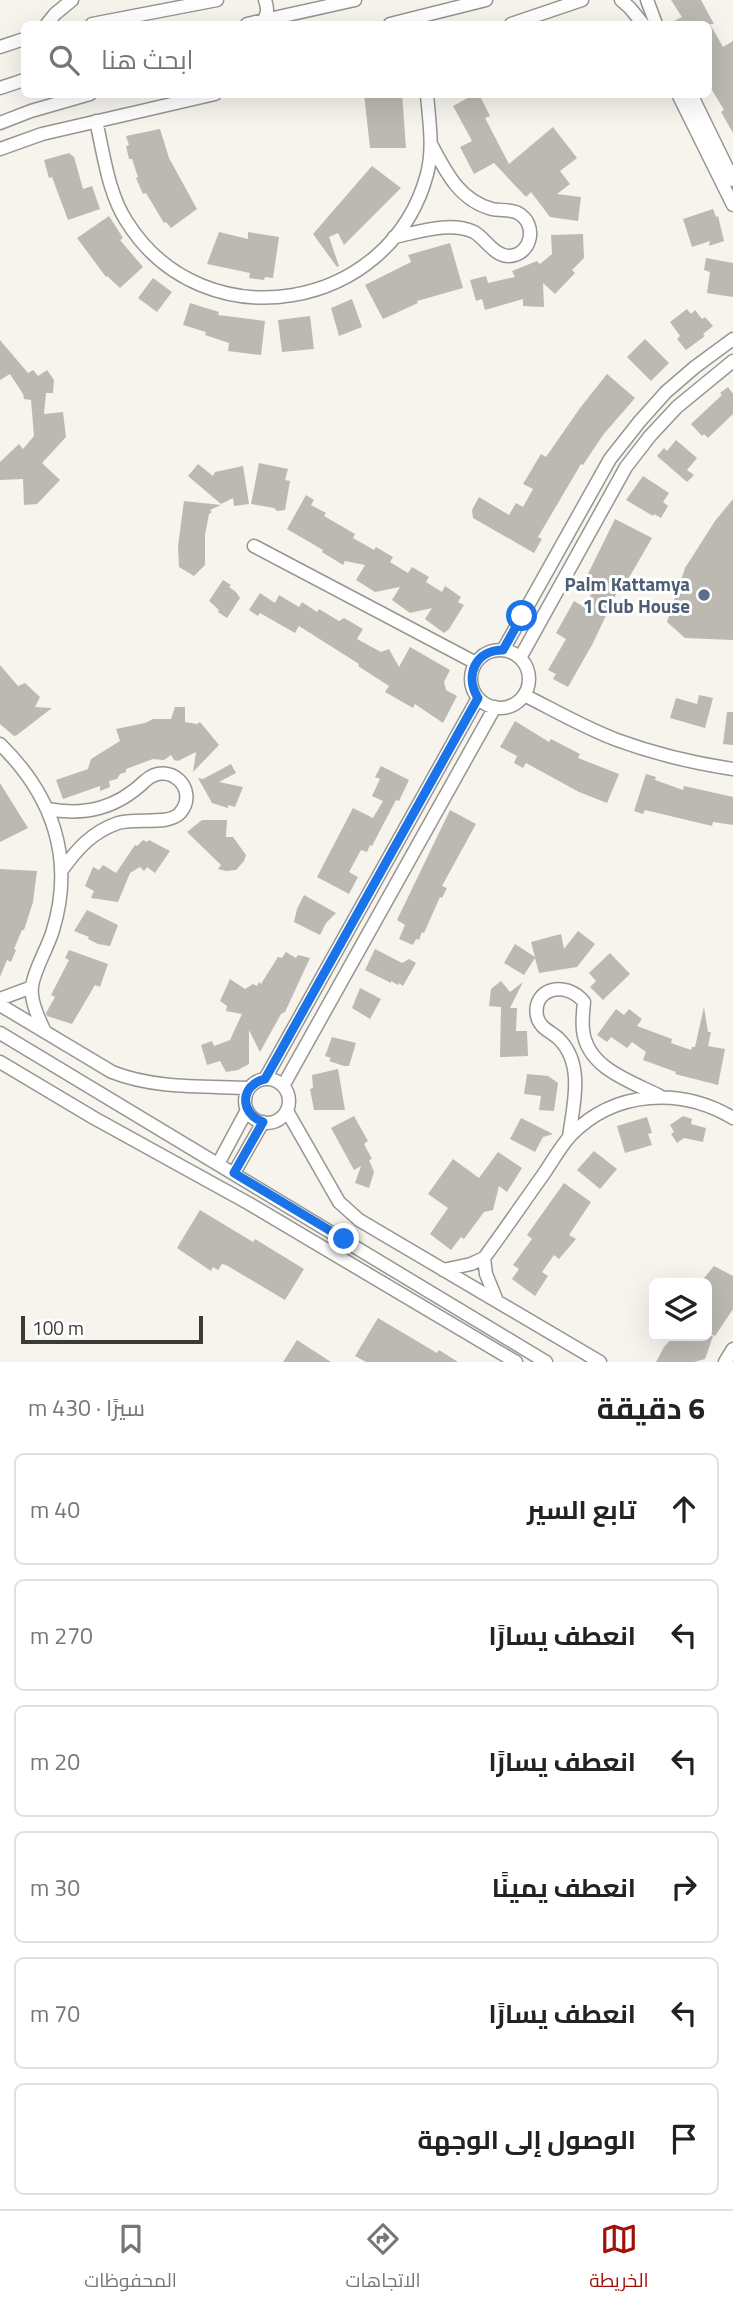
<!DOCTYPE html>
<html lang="ar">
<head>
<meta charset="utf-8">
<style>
  body { margin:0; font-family:"Titillium Web",Cairo,sans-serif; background:#f2f2f2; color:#222; direction:rtl }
  .controls { position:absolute; right:21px; bottom:21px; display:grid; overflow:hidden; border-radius:10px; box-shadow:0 7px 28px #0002 }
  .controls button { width:63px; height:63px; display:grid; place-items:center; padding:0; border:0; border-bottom:2px solid #e0e0e0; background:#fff; color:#222; font:35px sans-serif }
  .scale { position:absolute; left:21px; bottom:18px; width:182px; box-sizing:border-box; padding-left:7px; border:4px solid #3b3a37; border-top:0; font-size:19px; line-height:24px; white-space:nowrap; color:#3b3a37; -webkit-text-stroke:5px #fff; paint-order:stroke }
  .stop { position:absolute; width:21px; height:21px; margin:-16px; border:5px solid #1a73e8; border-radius:50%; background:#fff }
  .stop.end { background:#1a73e8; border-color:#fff; box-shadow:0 2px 7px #0008 }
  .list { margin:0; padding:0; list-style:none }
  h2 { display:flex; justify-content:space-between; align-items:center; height:91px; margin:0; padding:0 28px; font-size:30px }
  h2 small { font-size:23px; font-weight:400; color:#767676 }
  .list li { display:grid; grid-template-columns:46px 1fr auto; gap:21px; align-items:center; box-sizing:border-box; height:112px; margin:0 14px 14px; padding:0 14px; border:2px solid #e0e0e0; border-radius:10px }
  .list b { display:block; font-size:26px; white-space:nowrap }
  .list em { font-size:23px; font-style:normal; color:#767676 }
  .icon { flex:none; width:38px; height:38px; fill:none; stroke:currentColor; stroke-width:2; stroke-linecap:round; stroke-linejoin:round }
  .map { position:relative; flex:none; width:733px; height:1362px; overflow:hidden; direction:ltr }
  .search { position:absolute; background:#fff; box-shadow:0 7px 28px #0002; left:21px; right:21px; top:21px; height:77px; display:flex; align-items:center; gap:18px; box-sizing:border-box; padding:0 24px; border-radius:10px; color:#767676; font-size:26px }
  .sheet { height:847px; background:#fff }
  nav { display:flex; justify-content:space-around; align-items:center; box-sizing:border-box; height:98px; border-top:2px solid #e0e0e0; background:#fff; font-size:19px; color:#767676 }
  nav a { display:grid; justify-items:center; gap:4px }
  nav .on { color:#a40e09 }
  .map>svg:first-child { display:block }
  .building { fill:#bbb9b2 }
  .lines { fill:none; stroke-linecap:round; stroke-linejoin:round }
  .minor-casing { stroke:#97958f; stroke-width:15 }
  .minor { stroke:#fff; stroke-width:12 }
  .route { stroke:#1a73e8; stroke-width:9 }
  .service-dot { fill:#5c6f8a; stroke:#fff; stroke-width:2.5 }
  .labels { text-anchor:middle; stroke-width:6; stroke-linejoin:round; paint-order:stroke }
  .service-label { font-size:19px; font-weight:bold; fill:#4e5e75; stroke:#fff; text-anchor:end }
</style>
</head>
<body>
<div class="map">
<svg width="733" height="1362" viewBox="0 0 733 1362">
  <rect width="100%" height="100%" fill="#f6f4ed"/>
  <path class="building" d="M671 0H701L714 24H710L723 47 733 41V133L721 112 724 110 712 90 709 92V24H668L682 17Z
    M364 94H402L406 148H370Z
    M475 94H479L490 116 485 118 509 164 553 127 577 158 560 171 570 184 557 194 581 197 578 221 550 217 531 192 526 197 494 163 474 174 460 147 472 141 453 106Z
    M160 129 169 158 197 209 171 228 166 222 164 223 146 193 143 194 136 178 138 177 132 159H129L126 146 129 145 126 136Z
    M69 153 74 157 83 189 92 186 100 209 68 220 52 177 49 178 44 160Z
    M372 166 401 188 344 245 338 233 329 237 339 266 337 267 313 234Z
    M713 209 716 217 718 216 724 241 709 246 710 241 692 247 683 219Z
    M109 216 123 238 120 240 143 267 120 288 107 276 106 277 77 238Z
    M219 232 248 239V232L279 237 273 278 265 277 264 280 249 278 250 273 207 264Z
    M583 234 584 258 572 270 575 273 555 294 543 283 544 307 523 306V299L485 310 482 299 476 301 470 280 486 276 488 283 515 277 512 271 537 261 540 264 552 254 551 235Z
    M450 243 463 288 417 301 418 303 383 319 365 285 411 262 408 255Z
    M706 258 733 263V297L707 293 710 272 704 270Z
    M153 278 172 292 157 312 138 298Z
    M352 299 362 327 339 336 331 308Z
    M190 303 219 312 218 315 265 321 261 355 228 351 229 343 205 335 206 332 183 325Z
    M687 309 691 314 695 310 702 319 705 317 713 326 703 334 705 336 686 350 677 339 680 336 670 322Z
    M310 316 314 349 282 352 278 320Z
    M645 339 669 363 651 381 627 357Z
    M0 340 28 373 33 370 38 376 47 370 54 380 53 393H46L44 414 63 412 66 437 42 463 60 480 37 504 24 505 23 479 0 480V462L19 444 23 449 34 436 31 400 24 399 23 394 10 374 0 380Z
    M607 374 635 398 603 435 583 465 581 464 538 537 542 539 534 553 473 518 472 510 479 497 509 515 516 503 523 507 533 489 523 484 541 454 546 457 580 408Z
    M728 387 733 394V414L708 438 704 434 702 436 691 424 722 395 720 393Z
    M676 440 697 458 687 470 694 475 687 482 657 456 664 448 667 451Z
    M259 463 288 469 285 480 290 481 285 510 277 511 274 508 251 504Z
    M198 464 213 476 215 472 243 466 249 504 234 506 233 498 221 504 188 476Z
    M643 476 669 493 663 502 668 506 661 518 654 514 653 516 626 500Z
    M306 495 314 500 311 505 326 513 324 516 355 534 353 538 374 550 376 547 393 557 390 562 408 573 412 567 429 577 426 582 442 592 445 586 461 597 458 602 464 605 449 629 444 633 425 619 432 608 410 613 392 600 400 587 375 592 356 580 365 565 345 561 343 565 322 552 323 550 287 529Z
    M733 499V640L685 638 667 622 685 568 715 521Z
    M184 501 221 505 210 510 212 512 209 514 205 535V565L194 576 179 567 178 546Z
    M615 519 652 538 623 588 620 586 593 643 568 687 553 679 556 674 548 670 566 639 556 633 574 601 584 607 593 591 584 586V582Z
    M223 580 231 585 229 587 236 592 240 598 227 618 218 612 219 610 209 601Z
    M260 593 275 603 279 595 299 607 302 602 317 612 319 609 339 621 344 618 363 629 357 639 381 652 389 649 399 667 410 647 450 670 444 682 446 690 457 696 443 723 415 704 413 708 385 692 389 686 358 666 359 664 299 626 295 633 260 613 258 616 249 610Z
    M0 665 18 686 25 683 40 697 35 707 52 708 17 735 14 736 0 724Z
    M699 695 713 698 705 728 670 718 676 698 697 704Z
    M175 707H185V722L197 724 200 722 219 745 193 772 196 752 178 761 174 760 171 755 164 760 153 759 126 769V772L120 774 117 779 109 781 110 787 100 791V786L63 799 56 780 88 769 91 759 120 741 116 729 145 723 153 719H171Z
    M727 712H733V745L723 744Z
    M515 721 549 742 551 739 580 754 578 758 619 774 607 803 579 792 526 763 523 768 514 763 517 756 500 747Z
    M231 764 236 773 219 782 243 787 235 807 228 805V808L212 803 198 778 203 779Z
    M381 766 409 780 399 801 396 800 372 846 370 845 367 852 361 850 349 872 358 877 349 894 317 877 353 808 373 818 383 801 372 796 380 779 375 777Z
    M646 774 656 777 655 780 683 790 684 786 733 797V825L713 822 712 826 645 810 643 814 634 811Z
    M0 783 28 828 0 842Z
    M450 810 476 824 442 886 447 888 442 898 440 897 424 933 422 932 419 940 416 939 413 945 399 939 405 925 397 920Z
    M202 820H227L226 837H233L246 855 244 861 236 870 226 871 218 869 221 865 187 832Z
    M143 840 147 842 149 840 170 851 155 873 147 867 144 871 140 867 130 873 118 902 91 898 94 891 85 886 93 867 99 870 103 865 116 873 135 845 137 846Z
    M0 869 37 871 33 902 24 930H22L14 949 16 950 11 962 7 960 0 977Z
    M304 895 336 913 326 923 320 935 294 922 297 909Z
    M87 910 118 925 110 946 98 944 88 939 89 937 74 931Z
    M578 931 595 944 577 967 539 973 535 958 524 975 504 963 515 944 535 957 531 942 561 934 564 949Z
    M375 949 402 963 409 959 416 963 403 986 399 983 398 985 391 981V983L365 970Z
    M69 950 108 964 100 987 95 985 72 1024 47 1016 46 1013 55 997 51 995 69 960 65 958Z
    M286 952 296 958 298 955 310 958 285 1012 281 1014 260 1052 249 1030V1064L238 1070 226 1072 220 1061 207 1065 201 1045 212 1041 214 1046 230 1040 242 1014 226 1011 227 1006 220 1001 230 979 245 989 253 984 257 986 259 982 261 984 278 957 282 958Z
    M610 953 630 974 603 1000 590 987 596 981 589 973Z
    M501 981 510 992 523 982 510 1008H517L516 1031H527L528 1056 500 1057 501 1007 489 1006 491 989Z
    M360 988 381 999 370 1019 352 1008Z
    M704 1007 708 1032H711L708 1046 725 1049 718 1085 675 1074 676 1072 643 1060 646 1052 632 1042 627 1048 611 1037 607 1042 597 1035 616 1009 624 1015 629 1009 642 1019 637 1026 672 1039 671 1043 691 1050 692 1047H695Z
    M332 1037 356 1043 349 1066H344L329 1061 331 1058 325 1056Z
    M338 1069 345 1110H314L310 1089 313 1088 312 1075Z
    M527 1074 548 1076 558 1083 554 1111 539 1110 541 1096 524 1094Z
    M354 1116 368 1141 364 1144 372 1159 369 1160 374 1172 369 1188 355 1183 361 1166 354 1170 331 1128Z
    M683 1116 692 1119 691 1124 706 1128 703 1142 684 1138 677 1143 671 1134 674 1132 670 1125Z
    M647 1117 652 1133 648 1134 652 1145 625 1153 617 1126Z
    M521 1118 553 1134 543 1137 535 1152 510 1139Z
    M594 1151 617 1169 600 1189 577 1170Z
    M498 1152 522 1168 507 1192 499 1186 493 1210 484 1212 464 1239 461 1237 451 1250 430 1234 448 1208 428 1194 453 1159 479 1178Z
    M564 1183 591 1202 569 1235 576 1239 559 1259 554 1255 542 1272 548 1276 535 1296 512 1279 519 1269 513 1265 532 1239 527 1235Z
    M200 1210 253 1242 255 1239 304 1269 285 1300 226 1265 222 1264 218 1270 213 1267 211 1271 177 1248Z
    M714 1266 733 1276V1309L715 1336 707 1333V1283H700Z
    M378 1318 437 1353 439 1350 458 1362H366L355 1356Z
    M674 1336H713L705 1359 694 1362H656L664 1347Z
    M297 1340 331 1362H283Z"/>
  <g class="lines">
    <defs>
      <path id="minor" d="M621 0 630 8 643 24
        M647 0 656 24
        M263 21C268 13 268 9 265 0
        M47 24 55 14 72 0
        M92 24 217 0
        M247 24 355 0
        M390 24 486 0
        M511 24 582 0
        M0 47 24 39
        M0 88 24 80
        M678 94 733 205
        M691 94 733 180
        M96 121C104 155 108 193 127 222 204 344 391 311 427 174 434 148 429 121 427 94
        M0 123 31 111 90 94
        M0 149 42 134 215 94
        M394 237C419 232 450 221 474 232 486 239 494 256 509 256 532 255 538 224 518 213 510 209 501 211 492 209 459 200 446 172 431 144
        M254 546 476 663
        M503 650 610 459 640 421 666 392 695 367 733 339
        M471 679a29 29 0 1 1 58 0a29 29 0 1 1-58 0Z
        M520 658 626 467 650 436 677 407 733 361
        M524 695C554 710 585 728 617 740 655 754 693 763 733 769
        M0 744C52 795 75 858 53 930 48 948 35 967 32 986 30 1001 39 1019 45 1032
        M47 809C86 816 117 808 145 781 169 759 200 790 180 813 168 826 136 817 118 823 92 832 77 849 62 870
        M0 999 32 987
        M0 1005 112 1072C155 1089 203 1086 249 1088
        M0 1033 546 1362
        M0 1062 94 1118 248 1203 516 1362
        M265 1079 478 698
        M245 1101a22 22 0 1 1 44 0a22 22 0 1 1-44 0Z
        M283 1086 495 707
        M287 1111 339 1202 359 1220 600 1362
        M569 1137C573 1106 585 1065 559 1039 551 1031 540 1029 537 1016 532 989 565 979 584 1002 583 1011 582 1021 583 1030 587 1068 630 1081 660 1096
        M218 1164 247 1110
        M234 1173 263 1122
        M484 1258 486 1274 497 1301
        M443 1270 471 1264 484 1258C504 1231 523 1203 543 1175 552 1162 560 1147 571 1135 615 1090 681 1087 733 1118
        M725 1362 733 1349"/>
    </defs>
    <use href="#minor" class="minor-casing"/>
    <use href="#minor" class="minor"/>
  </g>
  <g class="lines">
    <path class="route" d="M344 1239 234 1173 263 1122C239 1113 240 1085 265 1079L478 698C464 675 476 650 503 650L522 616"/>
  </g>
  <circle class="service-dot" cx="704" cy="595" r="7"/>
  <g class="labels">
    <g class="service-label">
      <text x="690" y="591">Palm Kattamya<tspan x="690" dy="22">1 Club House</tspan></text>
    </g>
  </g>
</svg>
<div class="controls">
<button><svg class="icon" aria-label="layers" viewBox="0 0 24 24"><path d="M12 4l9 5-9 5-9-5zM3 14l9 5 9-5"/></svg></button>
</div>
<div class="scale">100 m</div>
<div class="stop" style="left:522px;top:616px"></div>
<div class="stop end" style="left:344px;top:1239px"></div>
<div class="search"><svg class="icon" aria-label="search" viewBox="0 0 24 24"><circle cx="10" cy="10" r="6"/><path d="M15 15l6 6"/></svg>ابحث هنا</div>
</div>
<section class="sheet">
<h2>6 دقيقة<small>سيرًا · 430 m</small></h2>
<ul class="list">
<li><svg class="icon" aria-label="ahead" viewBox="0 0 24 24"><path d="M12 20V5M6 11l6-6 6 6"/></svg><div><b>تابع السير</b></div><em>40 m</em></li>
<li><svg class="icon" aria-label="left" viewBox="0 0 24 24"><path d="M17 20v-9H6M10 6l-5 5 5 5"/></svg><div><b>انعطف يسارًا</b></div><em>270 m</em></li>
<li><svg class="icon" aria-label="left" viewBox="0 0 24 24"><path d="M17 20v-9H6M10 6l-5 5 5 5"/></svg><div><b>انعطف يسارًا</b></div><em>20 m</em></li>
<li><svg class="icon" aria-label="right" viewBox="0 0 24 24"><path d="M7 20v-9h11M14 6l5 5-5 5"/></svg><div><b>انعطف يمينًا</b></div><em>30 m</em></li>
<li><svg class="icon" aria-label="left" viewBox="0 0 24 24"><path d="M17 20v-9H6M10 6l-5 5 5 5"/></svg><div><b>انعطف يسارًا</b></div><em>70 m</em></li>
<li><svg class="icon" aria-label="arrive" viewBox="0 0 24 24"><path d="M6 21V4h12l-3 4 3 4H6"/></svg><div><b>الوصول إلى الوجهة</b></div></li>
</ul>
</section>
<nav>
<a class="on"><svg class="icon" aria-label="map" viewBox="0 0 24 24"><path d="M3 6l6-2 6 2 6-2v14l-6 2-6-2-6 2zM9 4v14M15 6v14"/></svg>الخريطة</a>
<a><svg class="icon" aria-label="directions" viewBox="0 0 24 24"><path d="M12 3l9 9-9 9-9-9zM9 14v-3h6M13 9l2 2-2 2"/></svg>الاتجاهات</a>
<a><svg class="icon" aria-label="saved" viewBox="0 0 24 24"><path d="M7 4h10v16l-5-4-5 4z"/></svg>المحفوظات</a>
</nav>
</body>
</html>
